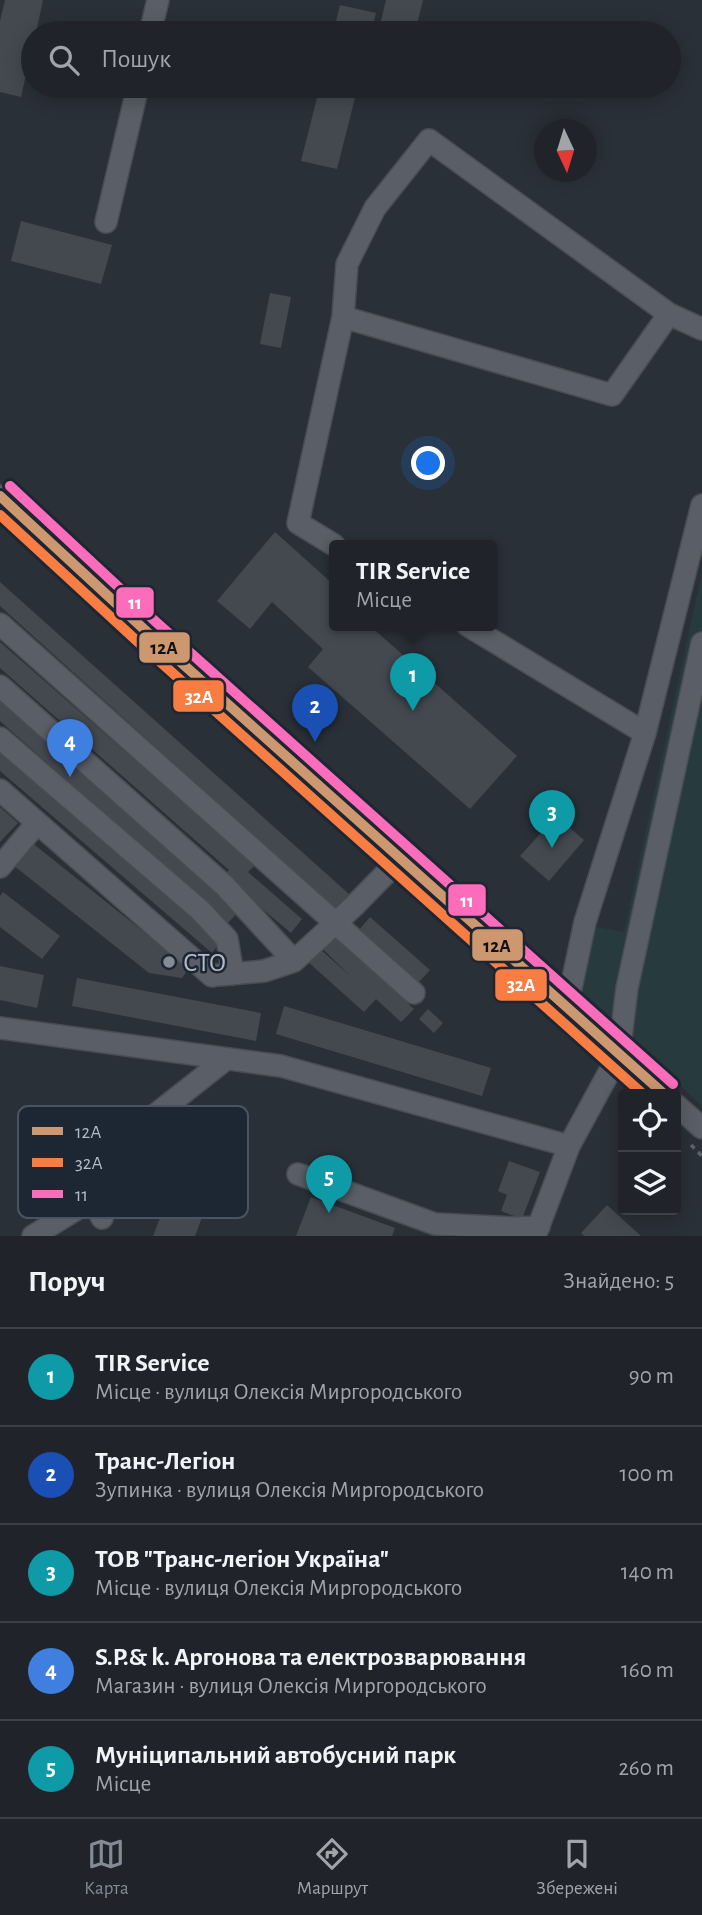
<!DOCTYPE html>
<html lang="uk">
<head>
<meta charset="utf-8">
<style>
  body { margin:0; font-family:"Alegreya Sans",sans-serif; background:#282c32; color:#f1f3f6 }
  .controls { position:absolute; right:21px; bottom:21px; display:grid; overflow:hidden; border-radius:7px; box-shadow:0 4px 18px #0003 }
  .controls button { width:63px; height:63px; display:grid; place-items:center; padding:0; border:0; border-bottom:2px solid #3d4147; background:#20242a; color:#f1f3f6; font:35px sans-serif }
  .compass { position:absolute; left:534px; top:119px; width:63px; height:63px; border-radius:50%; background:#20242a; box-shadow:0 4px 18px #0003; rotate:176deg }
  .you { position:absolute; left:429px; top:464px; width:24px; height:24px; margin:-18px; border:5px solid #fff; border-radius:50%; background:#1a73e8; box-shadow:0 0 0 10px #1a73e833 }
  .badge { display:grid; place-items:center; width:46px; height:46px; border-radius:50%; background:#848b96; color:#fff; font-size:23px; font-weight:700 }
  .pin { position:absolute; translate:-50% -58px; filter:drop-shadow(0 2px 4px #0008) }
  .pin::after { content:''; position:absolute; top:37px; width:24px; height:21px; background:inherit; clip-path:polygon(0 0,100% 0,50% 100%) }
  .popup { position:absolute; left:329px; top:540px; width:168px; height:91px; box-sizing:border-box; display:grid; place-content:center; border-radius:7px; background:#20242a; filter:drop-shadow(0 2px 5px #0005); font-size:23px; white-space:nowrap; color:#a2a4a8 }
  .popup b { font-size:26px; color:#f1f3f6 }
  .popup::after { content:''; position:absolute; left:50%; top:100%; margin-left:-14px; border:14px solid transparent; border-top-color:#20242a }
  .list { margin:0; padding:0; list-style:none }
  h2 { display:flex; justify-content:space-between; align-items:center; height:91px; margin:0; padding:0 28px; font-size:30px }
  h2 small { font-size:23px; font-weight:400; color:#a2a4a8 }
  .list li { display:grid; grid-template-columns:46px 1fr auto; gap:21px; align-items:center; box-sizing:border-box; height:98px; padding:0 28px; border-top:2px solid #3d4147 }
  .list b { display:block; font-size:26px; white-space:nowrap }
  .list p { margin:0; font-size:23px; white-space:nowrap; color:#a2a4a8 }
  .list em { font-size:23px; font-style:normal; color:#a2a4a8 }
  .icon { flex:none; width:38px; height:38px; fill:none; stroke:currentColor; stroke-width:2; stroke-linecap:round; stroke-linejoin:round }
  .map { position:relative; flex:none; width:702px; height:1236px; overflow:hidden }
  .search { position:absolute; background:#20242a; box-shadow:0 4px 18px #0003; left:21px; right:21px; top:21px; height:77px; display:flex; align-items:center; gap:18px; box-sizing:border-box; padding:0 24px; border-radius:38px; color:#a2a4a8; font-size:26px }
  .sheet { height:581px; background:#20242a }
  nav { display:flex; justify-content:space-around; align-items:center; box-sizing:border-box; height:98px; border-top:2px solid #3d4147; background:#20242a; font-size:19px; color:#a2a4a8 }
  nav a { display:grid; justify-items:center; gap:4px }
  nav .on { color:#848b96 }
  .map>svg:first-child { display:block }
  .green { fill:#273a3e }
  .building { fill:#444950 }
  .lines { fill:none; stroke-linecap:round; stroke-linejoin:round }
  .minor-casing { stroke:#484c53; stroke-width:24 }
  .path { stroke:#5d636a; stroke-width:3.5; stroke-dasharray:5 5; stroke-linecap:butt }
  .minor { stroke:#5a5e66; stroke-width:21 }
  .bus-1-casing { stroke:#1d2633; stroke-width:16 }
  .bus-2-casing { stroke:#1d2633; stroke-width:16 }
  .bus-3-casing { stroke:#1d2633; stroke-width:16 }
  .bus-1 { stroke:#cd976f; stroke-width:10 }
  .bus-2 { stroke:#f77d43; stroke-width:10 }
  .bus-3 { stroke:#fb6dba; stroke-width:10 }
  .poi-dot { fill:#848b96; stroke:#1d2633; stroke-width:2.5 }
  .labels { text-anchor:middle; stroke-width:5; stroke-linejoin:round; paint-order:stroke }
  .poi-label { font-size:26px; fill:#b4bcc9; stroke:#1d2633; text-anchor:start }
  .key { fill:#1d2633; stroke:#4a5360; stroke-width:2 }
  .key-label { font-size:19px; fill:#b4bcc9 }
  .line-badge { stroke:#1d2633; stroke-width:2.5 }
  .badge-label { font-size:19px; text-anchor:middle; font-weight:bold; fill:#fff }
  .pale-badge-label { font-size:19px; text-anchor:middle; font-weight:bold; fill:#111 }
</style>
</head>
<body>
<div class="map">
<svg width="702" height="1236" viewBox="0 0 702 1236">
  <rect width="100%" height="100%" fill="#2a3038"/>
  <path class="green" d="M702 572V1106L579 990 596 927 624 932Z"/>
  <path class="building" d="M5 0H43L36 33H33V43L21 97 0 92V21Z
    M386 0H423L415 33H378Z
    M340 5 376 13 371 33H333Z
    M320 86H358L337 169 301 161Z
    M370 86H403L401 94Z
    M21 221 112 245 101 284 11 261Z
    M270 293 291 297 281 348 260 344Z
    M275 532 334 585V625H369L517 756 470 809 308 667 323 649 272 602 250 629 217 601Z
    M0 582 349 894 335 909 0 606Z
    M0 642 255 865 248 872 302 919 291 933 224 877 229 870 0 668Z
    M0 696 238 912 228 923 0 721Z
    M0 748 221 941 212 953 0 771Z
    M0 807 18 823 0 842Z
    M556 816 584 840 549 881 520 856Z
    M31 842 189 968 182 978 149 973 13 865Z
    M3 892 60 936 42 959 0 927V896Z
    M370 917 430 970 418 983 359 930Z
    M333 934 414 1009 401 1022 376 999 364 1012 307 961 319 948 350 976 321 947Z
    M0 966 44 975 37 1008 0 1000Z
    M77 978 261 1013 256 1041 72 1006Z
    M284 1006 491 1068 482 1096 276 1034Z
    M428 1009 443 1023 434 1033 419 1019Z
    M509 1161 540 1172 522 1219 501 1211 507 1195 498 1191Z
    M180 1166 216 1180 195 1236H153Z
    M121 1175 158 1188 151 1209 113 1195Z
    M311 1197 395 1228 392 1236H296Z
    M607 1205 641 1236H584L581 1233Z"/>
  <g class="lines">
    <defs>
      <path id="minor" d="M150 33 158 0
        M106 222 138 86
        M343 317 612 395 669 314
        M0 496 147 632 664 1094
        M334 545 298 523 343 317 347 264 375 208 429 140 669 314 702 329
        M0 624 414 993
        M467 625 645 733
        M0 686 225 886 294 961
        M0 738 200 910 227 939 233 974
        M0 790 212 976
        M0 867 37 823
        M219 975 264 971 294 961 353 907 401 858
        M567 1007 585 922 645 733 702 505
        M0 1028 281 1066 569 1146
        M676 1105 702 1128
        M298 1174 435 1224 515 1228 539 1227
        M102 1218 90 1194 97 1177 140 1127 226 1059
        M33 1236 75 1210 90 1194
        M535 1236 569 1146 619 1054 627 988 702 643"/>
    </defs>
    <use href="#minor" class="minor-casing"/>
    <path class="path" d="M691 1145 702 1156"/>
    <use href="#minor" class="minor"/>
    <defs>
      <path id="bus-1" d="M0 496 147 632 664 1094"/>
      <path id="bus-2" d="M0 515 138 642 643 1094"/>
      <path id="bus-3" d="M10 486 156 622 673 1084"/>
    </defs>
    <use href="#bus-1" class="bus-1-casing"/>
    <use href="#bus-2" class="bus-2-casing"/>
    <use href="#bus-3" class="bus-3-casing"/>
    <use href="#bus-1" class="bus-1"/>
    <use href="#bus-2" class="bus-2"/>
    <use href="#bus-3" class="bus-3"/>
  </g>
  <circle class="poi-dot" cx="169" cy="962" r="7"/>
  <g class="labels">
    <g class="poi-label">
      <text x="183" y="971">СТО</text>
    </g>
  </g>
  <rect x="18" y="1106" width="230" height="112" rx="10" class="key"/>
  <rect x="32" y="1127" width="31" height="8" fill="#cd976f"/>
  <rect x="32" y="1158" width="31" height="9" fill="#f77d43"/>
  <rect x="32" y="1190" width="31" height="8" fill="#fb6dba"/>
  <g class="key-label">
    <text x="75" y="1138">12А</text>
    <text x="75" y="1169">32А</text>
    <text x="75" y="1201">11</text>
  </g>
  <g class="line-badge">
    <rect x="115" y="586" width="40" height="33" rx="7" fill="#fb6dba"/>
    <rect x="138" y="631" width="53" height="33" rx="7" fill="#cd976f"/>
    <rect x="172" y="679" width="53" height="34" rx="7" fill="#f77d43"/>
    <rect x="447" y="883" width="40" height="34" rx="7" fill="#fb6dba"/>
    <rect x="471" y="928" width="53" height="34" rx="7" fill="#cd976f"/>
    <rect x="494" y="968" width="54" height="34" rx="7" fill="#f77d43"/>
  </g>
  <g class="badge-label">
    <text x="135" y="609">11</text>
    <text x="199" y="703">32А</text>
    <text x="467" y="907">11</text>
    <text x="521" y="991">32А</text>
  </g>
  <g class="pale-badge-label">
    <text x="164" y="654">12А</text>
    <text x="497" y="952">12А</text>
  </g>
</svg>
<div class="controls">
<button><svg class="icon" aria-label="locate" viewBox="0 0 24 24"><circle cx="12" cy="12" r="6"/><path d="M12 2v4M12 18v4M2 12h4M18 12h4"/></svg></button>
<button><svg class="icon" aria-label="layers" viewBox="0 0 24 24"><path d="M12 4l9 5-9 5-9-5zM3 14l9 5 9-5"/></svg></button>
</div>
<svg class="compass" viewBox="-18 -18 36 36"><path d="M0-13l5 13h-10z" fill="#e53935"/><path d="M0 13l5-13h-10z" fill="#a2a4a8"/></svg>
<div class="you"></div>
<div class="pin badge" style="left:413px;top:711px;background:#0f9aa8">1</div>
<div class="popup"><b>TIR Service</b>Місце</div>
<div class="pin badge" style="left:315px;top:742px;background:#1a4fb4">2</div>
<div class="pin badge" style="left:552px;top:848px;background:#0f9aa8">3</div>
<div class="pin badge" style="left:70px;top:777px;background:#3f7fe0">4</div>
<div class="pin badge" style="left:329px;top:1213px;background:#0f9aa8">5</div>
<div class="search"><svg class="icon" aria-label="search" viewBox="0 0 24 24"><circle cx="10" cy="10" r="6"/><path d="M15 15l6 6"/></svg>Пошук</div>
</div>
<section class="sheet">
<h2>Поруч<small>Знайдено: 5</small></h2>
<ul class="list">
<li><span class="badge" style="background:#0f9aa8">1</span><div><b>TIR Service</b><p>Місце · вулиця Олексія Миргородського</p></div><em>90 m</em></li>
<li><span class="badge" style="background:#1a4fb4">2</span><div><b>Транс-Легіон</b><p>Зупинка · вулиця Олексія Миргородського</p></div><em>100 m</em></li>
<li><span class="badge" style="background:#0f9aa8">3</span><div><b>ТОВ &quot;Транс-легіон Україна&quot;</b><p>Місце · вулиця Олексія Миргородського</p></div><em>140 m</em></li>
<li><span class="badge" style="background:#3f7fe0">4</span><div><b>S.P.&amp; k. Аргонова та електрозварювання</b><p>Магазин · вулиця Олексія Миргородського</p></div><em>160 m</em></li>
<li><span class="badge" style="background:#0f9aa8">5</span><div><b>Муніципальний автобусний парк</b><p>Місце</p></div><em>260 m</em></li>
</ul>
</section>
<nav>
<a class="on"><svg class="icon" aria-label="map" viewBox="0 0 24 24"><path d="M3 6l6-2 6 2 6-2v14l-6 2-6-2-6 2zM9 4v14M15 6v14"/></svg>Карта</a>
<a><svg class="icon" aria-label="directions" viewBox="0 0 24 24"><path d="M12 3l9 9-9 9-9-9zM9 14v-3h6M13 9l2 2-2 2"/></svg>Маршрут</a>
<a><svg class="icon" aria-label="saved" viewBox="0 0 24 24"><path d="M7 4h10v16l-5-4-5 4z"/></svg>Збережені</a>
</nav>
</body>
</html>
